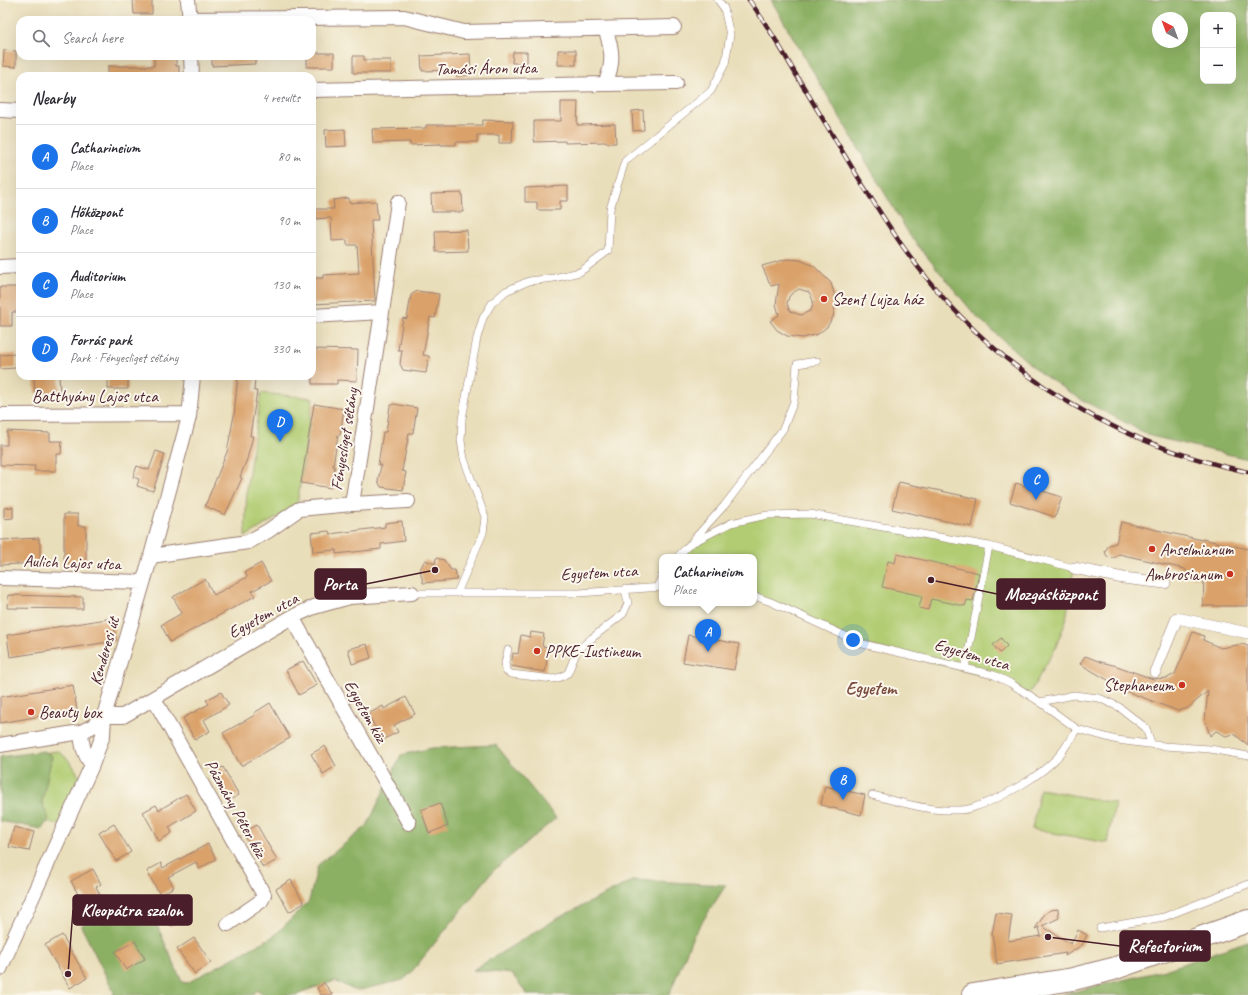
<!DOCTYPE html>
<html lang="en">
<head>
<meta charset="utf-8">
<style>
  body { margin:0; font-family:Caveat,sans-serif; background:#f7f7f7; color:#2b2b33 }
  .controls { position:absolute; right:12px; top:12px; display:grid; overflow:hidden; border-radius:8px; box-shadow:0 4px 16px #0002 }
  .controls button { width:36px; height:36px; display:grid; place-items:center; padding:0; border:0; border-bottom:1px solid #e1e1e2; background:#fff; color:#2b2b33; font:20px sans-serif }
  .compass { position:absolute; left:1152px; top:12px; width:36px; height:36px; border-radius:50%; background:#fff; box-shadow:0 4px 16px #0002; rotate:319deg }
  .you { position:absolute; left:853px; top:640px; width:14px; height:14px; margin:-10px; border:3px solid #fff; border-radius:50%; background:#1a73e8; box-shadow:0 0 0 6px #1a73e833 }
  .badge { display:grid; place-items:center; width:26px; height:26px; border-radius:50%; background:#1a73e8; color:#fff; font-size:13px; font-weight:700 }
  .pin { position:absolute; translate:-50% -33px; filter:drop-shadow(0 1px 2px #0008) }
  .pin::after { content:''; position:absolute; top:21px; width:14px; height:12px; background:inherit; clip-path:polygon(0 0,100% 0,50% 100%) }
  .popup { position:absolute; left:659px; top:554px; width:98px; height:52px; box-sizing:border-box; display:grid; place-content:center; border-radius:8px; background:#fff; filter:drop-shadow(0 1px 3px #0005); font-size:13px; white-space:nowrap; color:#7c7c81 }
  .popup b { font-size:15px; color:#2b2b33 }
  .popup::after { content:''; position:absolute; left:50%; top:100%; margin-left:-8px; border:8px solid transparent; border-top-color:#fff }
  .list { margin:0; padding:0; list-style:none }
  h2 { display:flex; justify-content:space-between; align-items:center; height:52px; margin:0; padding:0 16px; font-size:17px }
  h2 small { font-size:13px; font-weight:400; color:#7c7c81 }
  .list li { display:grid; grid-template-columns:26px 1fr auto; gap:12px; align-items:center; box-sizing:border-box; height:64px; padding:0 16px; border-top:1px solid #e1e1e2 }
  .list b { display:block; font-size:15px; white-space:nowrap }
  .list p { margin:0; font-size:13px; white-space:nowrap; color:#7c7c81 }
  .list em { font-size:13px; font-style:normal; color:#7c7c81 }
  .icon { flex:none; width:22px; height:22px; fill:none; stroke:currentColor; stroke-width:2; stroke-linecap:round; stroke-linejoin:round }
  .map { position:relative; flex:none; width:1248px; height:995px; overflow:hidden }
  .search { position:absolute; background:#fff; box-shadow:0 4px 16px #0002; left:16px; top:16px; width:300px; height:44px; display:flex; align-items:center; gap:10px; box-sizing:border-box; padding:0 14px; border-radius:12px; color:#7c7c81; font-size:15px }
  .panel { position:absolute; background:#fff; box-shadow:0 4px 16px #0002; left:16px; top:72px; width:300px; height:308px; border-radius:12px }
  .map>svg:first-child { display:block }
  .green { fill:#b1cc72; stroke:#7e764e }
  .forest { fill:#8cb064; stroke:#6b6848; fill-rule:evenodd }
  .building { fill:#daa26b; fill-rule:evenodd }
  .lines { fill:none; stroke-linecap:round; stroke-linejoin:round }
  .service-casing { stroke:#9a7e72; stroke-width:8 }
  .pedestrian-casing { stroke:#9a7e72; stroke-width:12 }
  .minor-casing { stroke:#9a7e72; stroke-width:16 }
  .primary-casing { stroke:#9a7e72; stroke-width:24 }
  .service { stroke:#fff; stroke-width:7 }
  .pedestrian { stroke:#fff; stroke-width:11 }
  .minor { stroke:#fff; stroke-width:14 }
  .primary { stroke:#fff; stroke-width:22 }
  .rail-casing { stroke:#4a1f2b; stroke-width:4.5 }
  .rail { stroke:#fbf7ec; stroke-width:3; stroke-dasharray:9; stroke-linecap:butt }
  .poi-dot { fill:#c8321e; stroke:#fbf7ec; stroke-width:1.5 }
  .labels { text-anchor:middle; stroke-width:4; stroke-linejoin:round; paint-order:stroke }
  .street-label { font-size:17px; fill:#4a1f2b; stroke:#fbf7ec }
  .poi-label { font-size:17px; fill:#4a1f2b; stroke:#fbf7ec; text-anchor:start }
  .neighbourhood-label { font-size:18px; font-weight:bold; fill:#7c4d41; stroke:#fbf7ec }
  .leader { fill:none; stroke:#4a1f2b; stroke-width:1.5 }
  .callout-dot { fill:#4a1f2b; stroke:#fbf7ec; stroke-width:1.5 }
  .callout { fill:#4a1f2b; stroke:#4a1f2b; stroke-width:1.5 }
  .callout-label { font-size:18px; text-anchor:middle; font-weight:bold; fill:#fff }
</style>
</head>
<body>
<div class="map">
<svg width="1248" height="995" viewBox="0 0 1248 995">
  <rect width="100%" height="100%" fill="#fbf7ec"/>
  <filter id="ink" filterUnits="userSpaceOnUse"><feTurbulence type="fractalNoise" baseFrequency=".025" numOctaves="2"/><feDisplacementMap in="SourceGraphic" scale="8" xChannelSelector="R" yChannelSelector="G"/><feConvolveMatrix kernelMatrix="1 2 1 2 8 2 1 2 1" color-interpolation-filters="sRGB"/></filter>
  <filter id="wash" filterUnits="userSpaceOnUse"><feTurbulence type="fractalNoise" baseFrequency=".012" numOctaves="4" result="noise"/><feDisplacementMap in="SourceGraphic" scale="16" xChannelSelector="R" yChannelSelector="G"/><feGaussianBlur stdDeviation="0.9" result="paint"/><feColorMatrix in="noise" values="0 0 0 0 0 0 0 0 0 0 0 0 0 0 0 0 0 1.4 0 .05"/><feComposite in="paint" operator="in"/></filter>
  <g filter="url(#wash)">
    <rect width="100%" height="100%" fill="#e9deba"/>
    <path class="green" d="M261 393 313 398 297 505 245 537 247 486Z
      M810 514 989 546 1074 568 1066 620 1055 649 1029 694 1010 683 863 644 754 596V557H677L690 544 731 523 767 515Z
      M58 751C69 759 74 766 80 778L59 825 0 812V758Z
      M1040 789 1115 803 1107 843 1032 829Z"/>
    <path class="forest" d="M771 0H1248V459L1151 436 1082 400 1040 373 975 315 910 236ZM1203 15H1233V81H1203ZM1158 18H1182V42H1158Z
      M496 745 556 818 493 871 409 975 403 980 356 991 335 981 304 991 298 995H266L257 990 253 995H113L114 992 81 926 85 922 145 913 153 916 182 982 187 983 274 936 309 901 318 865 367 826 401 755 432 748Z
      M44 751 52 756 42 802 49 819 42 829 0 821V757Z
      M634 880 726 885 693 936 669 995H528L512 974 473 970 558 918Z
      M1248 941V995H1060L1165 970Z"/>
    <g id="blocks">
      <path class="building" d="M133 0H152V14H134Z
        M4 50 16 51V67L3 66Z
        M558 50H576V65H558Z
        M513 52H527V63H512Z
        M312 53H334V67H307V56H312Z
        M470 54 471 75 456 76 455 70 422 71 421 56Z
        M154 56H176V66H179V76H108V66H154Z
        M212 56H255V64L212 66Z
        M353 56H364V60H391V73H353Z
        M561 102H578L577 125 615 124 616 143H606V142L565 143V141L534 142V121H561Z
        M643 110 644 130 633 131 632 111Z
        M483 120 513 121 512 143H499V135H477V142H456V145H441V144L410 145V142L373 143 372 129 426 128V125H482Z
        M345 129 346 146 326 147 325 130Z
        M568 186V201H560V210H537V202H525V188Z
        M462 193 463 212H432L431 194Z
        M349 198V203L376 201 378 220H371L375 301 312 304V278H323V275L359 273 357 245H347V240L332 241 331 218 312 219V209H334L333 200Z
        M467 230 468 251 436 252 435 231Z
        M787 259 800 260 814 266 831 283 836 300 833 317 827 327 818 334 803 338 787 336 777 330 770 321 779 315 776 304 779 284 771 286 762 266ZM799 289 809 292 811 296 813 301 812 308 810 311 801 315 792 312 789 309 787 303 789 297 791 294Z
        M0 287H20V312H12V326H0Z
        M417 291 439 294 435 318 430 317 423 355 429 356 426 373 403 370 400 364 402 350H398L403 318 407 319 411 295Z
        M312 349 358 350 357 381 337 380V384H312Z
        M16 354V368L0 369V355Z
        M34 376H59L60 392 35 393Z
        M108 376H128V389H108Z
        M238 376 255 377 254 391H257L250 436H253L247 459 240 477 242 478 225 515 205 506 227 452 234 415Z
        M314 404 344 409 340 435H338L333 466 335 467 331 488 301 483Z
        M394 404 417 408 413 433H409L402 471 406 472 403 490 381 487 378 481 381 465H378L383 432H386L390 406Z
        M7 431 50 433V441H62L61 454H56V471H34L35 466 0 465V445H7Z
        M156 451 165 454 153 491 137 486 139 479 133 477 137 466 149 470Z
        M899 482 978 499 972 527 892 509Z
        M1016 483 1062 497 1055 517 1010 502Z
        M13 507V518L4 519V508Z
        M64 514H78V526H86V563H64Z
        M402 521 404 541 381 544V549L336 554V550L313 552 311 533 329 531 330 534 385 527V523Z
        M1121 522 1202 540V539L1248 549V606H1203L1204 577H1192L1189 575 1185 569 1119 554 1114 558 1107 557 1105 551 1109 545 1116 543Z
        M39 538V543H40V559H39V563L0 565V540Z
        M897 554 979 573 973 601 967 600 965 606 931 599 928 610 919 608 922 596 882 587 888 561 895 563Z
        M436 558 444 560 451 570H455L457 580 423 583 420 569 425 560 435 564Z
        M261 563 271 581 252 591 255 596 170 642 161 625 182 613 173 597 205 579 214 595 247 577 245 572Z
        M1050 584 1056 593 1047 599 1041 590Z
        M8 595 83 597V609L7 608Z
        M113 618 116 641 10 657 7 635Z
        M531 632 544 634 542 646 549 647 545 672 511 666 513 653 518 654 521 635 530 637Z
        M1193 632 1204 636 1203 640 1221 648 1242 644 1248 646V745L1234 734 1226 736 1216 731 1210 736 1205 719 1208 691 1188 708 1178 711 1118 688 1113 683 1080 664 1085 656 1101 662 1117 666 1153 679 1167 678 1175 674Z
        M688 635 739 644 734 670 683 662Z
        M1001 638 1007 646 1000 653 993 645Z
        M367 644 371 658 352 664 348 649Z
        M303 661 317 685 299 695 286 670Z
        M73 685 77 710 0 723V697Z
        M221 692 229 705 204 720 210 731 195 740 183 718 209 704 206 700Z
        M406 697 415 714 394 725 398 732 382 740 368 714 383 706 384 709Z
        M270 703 290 738 241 766 223 733 255 715 254 713Z
        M325 746 336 766 323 774 311 754Z
        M223 767 239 795 227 802 211 773Z
        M825 786 865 795 861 815 821 805Z
        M186 794 196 811 169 827 172 833 159 841 143 812 156 805 159 810Z
        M440 803 448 826 429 833 421 810Z
        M114 824 131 852 116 861 99 833Z
        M257 825 277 860 263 868 243 833Z
        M14 827 34 832 29 851 9 847Z
        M208 844 216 859 199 869 196 862 168 877 174 887 160 895 147 871 161 863 163 868Z
        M93 869 101 884 96 887 107 908 95 915 83 894 79 896 71 881Z
        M291 880 304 903 289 912 276 889Z
        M1058 909 1059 918 1042 926 1071 944 1078 930 1087 935 1082 945 1065 956 1066 953 997 964 992 934 996 913 1012 915 1008 941 1041 936 1039 927 1035 929 1044 915 1050 910Z
        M179 910 184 918 171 926 166 917Z
        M62 935 87 978 70 988 45 945Z
        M194 938 211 962 195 974 177 949Z
        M135 941 145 959 126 970 115 952Z
        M324 983 333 995H321L317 988Z"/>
    </g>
  </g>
  <g filter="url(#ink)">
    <use href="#blocks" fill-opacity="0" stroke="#9a7e72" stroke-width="1"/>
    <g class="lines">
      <defs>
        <path id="service" d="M693 540 724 506 783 429 794 401 797 364 817 361
          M677 557 690 544 731 523 767 515 810 514 989 546 1074 568
          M657 587 662 576
          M412 593H579L662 587
          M457 593 483 533 485 517 464 459 461 441 462 419 477 338 483 318 492 303 506 291 529 281 554 278 580 272 608 251 610 209 625 161 711 91 725 64 730 35 724 8 718 0
          M754 596 771 602 863 644 994 675 1010 683 1040 702 1077 729 1117 740 1164 746 1210 749 1248 756
          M508 650 505 662 506 671 511 674 553 679 561 677 568 673 577 651 592 638 623 614 628 603 625 589
          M965 668 989 546
          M1040 702 1074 695 1099 698 1119 707 1146 728 1151 744
          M872 795C896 801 920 809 944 810 952 810 964 811 972 808 1000 799 1043 776 1062 752 1067 745 1072 736 1077 729
          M1100 928 1164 917 1248 884"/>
        <path id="pedestrian" d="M1074 568 1123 578 1165 583
          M1155 672 1177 618 1248 633"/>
        <path id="minor" d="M188 0 190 20
          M190 19 404 17 464 32 674 27
          M191 56 192 76
          M605 84 676 83
          M312 90 605 84C614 63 613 50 605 29
          M0 110 20 111
          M0 267 20 266
          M312 316 382 312 398 202
          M0 415 189 414
          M352 504 382 312
          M151 556 248 542 268 531 299 509 352 504 408 501
          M0 578 143 582
          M292 617 409 823
          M154 699 264 895 261 901 228 924
          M81 732C82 746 84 754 92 765
          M0 745 81 732 93 726 104 716H123L292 617 314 607 350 597 412 593
          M0 969 92 765 103 735 104 716 151 556 189 417 193 376"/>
        <path id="primary" d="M973 995 1073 979 1113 969 1248 921"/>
      </defs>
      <use href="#service" class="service-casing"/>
      <use href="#pedestrian" class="pedestrian-casing"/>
      <use href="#minor" class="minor-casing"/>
      <use href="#primary" class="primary-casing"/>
      <use href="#service" class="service"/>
      <use href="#pedestrian" class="pedestrian"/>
      <use href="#minor" class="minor"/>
      <use href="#primary" class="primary"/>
      <defs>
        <path id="rail" d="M749 0C766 23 781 48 795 73 829 128 860 184 897 238 981 362 1101 441 1248 472"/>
      </defs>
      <use href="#rail" class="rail-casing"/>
      <use href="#rail" class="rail"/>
    </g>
  </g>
  <g class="poi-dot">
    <circle cx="824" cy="299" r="4"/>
    <circle cx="1152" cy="549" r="4"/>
    <circle cx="1230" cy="574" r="4"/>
    <circle cx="537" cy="651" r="4"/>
    <circle cx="1182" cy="685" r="4"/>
    <circle cx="31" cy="712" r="4"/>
  </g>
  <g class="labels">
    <g class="street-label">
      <text transform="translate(486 68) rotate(-1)" y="6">Tamási Áron utca</text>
      <text x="95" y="402">Batthyány Lajos utca</text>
      <text transform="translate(344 439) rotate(-81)" y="6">Fényesliget sétány</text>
      <text transform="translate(72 562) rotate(2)" y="6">Aulich Lajos utca</text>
      <text transform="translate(599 572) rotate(-3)" y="6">Egyetem utca</text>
      <text transform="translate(263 615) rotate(-29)" y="6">Egyetem utca</text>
      <text transform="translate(104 651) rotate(-74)" y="6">Kenderesi út</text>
      <text transform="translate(972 654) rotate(16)" y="6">Egyetem utca</text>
      <text transform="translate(366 711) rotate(60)" y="6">Egyetem köz</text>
      <text transform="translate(236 808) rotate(61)" y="6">Pázmány Péter köz</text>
    </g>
    <g class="poi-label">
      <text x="832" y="305">Szent Lujza ház</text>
      <text x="1160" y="555">Anselmianum</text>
      <text x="1222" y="580" text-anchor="end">Ambrosianum</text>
      <text x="545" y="657">PPKE-Iustineum</text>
      <text x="1174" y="691" text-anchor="end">Stephaneum</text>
      <text x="39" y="718">Beauty box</text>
    </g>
    <g class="neighbourhood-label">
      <text x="871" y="694">Egyetem</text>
    </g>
  </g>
  <path class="leader" d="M435 570L366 584M931 580L997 594M68 974L73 910M1048 937L1120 946"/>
  <g class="callout-dot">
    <circle cx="435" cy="570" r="4"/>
    <circle cx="931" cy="580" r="4"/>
    <circle cx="68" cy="974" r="4"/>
    <circle cx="1048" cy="937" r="4"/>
  </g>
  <g class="callout">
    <rect x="315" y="569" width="51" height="30" rx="4"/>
    <rect x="997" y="579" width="108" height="30" rx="4"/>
    <rect x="73" y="895" width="119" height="30" rx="4"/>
    <rect x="1120" y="931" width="90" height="30" rx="4"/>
  </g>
  <g class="callout-label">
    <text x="340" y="590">Porta</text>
    <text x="1051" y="600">Mozgásközpont</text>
    <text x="132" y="916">Kleopátra szalon</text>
    <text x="1165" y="952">Refectorium</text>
  </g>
</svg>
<div class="controls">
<button>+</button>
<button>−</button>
</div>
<svg class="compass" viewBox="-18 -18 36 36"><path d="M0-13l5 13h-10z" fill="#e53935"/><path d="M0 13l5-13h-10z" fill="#7c7c81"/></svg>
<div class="you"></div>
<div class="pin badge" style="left:708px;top:652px">A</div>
<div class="popup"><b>Catharineium</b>Place</div>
<div class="pin badge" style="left:843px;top:800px">B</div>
<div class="pin badge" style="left:1036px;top:500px">C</div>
<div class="pin badge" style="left:280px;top:442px">D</div>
<div class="search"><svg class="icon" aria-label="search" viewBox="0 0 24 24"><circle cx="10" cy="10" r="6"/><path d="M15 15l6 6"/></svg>Search here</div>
<section class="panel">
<h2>Nearby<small>4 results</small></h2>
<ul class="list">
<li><span class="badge">A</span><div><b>Catharineium</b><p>Place</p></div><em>80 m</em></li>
<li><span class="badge">B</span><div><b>Hőközpont</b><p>Place</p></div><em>90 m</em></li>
<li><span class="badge">C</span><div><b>Auditorium</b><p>Place</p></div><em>130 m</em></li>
<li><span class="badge">D</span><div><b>Forrás park</b><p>Park · Fényesliget sétány</p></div><em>330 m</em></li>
</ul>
</section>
</div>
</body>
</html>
